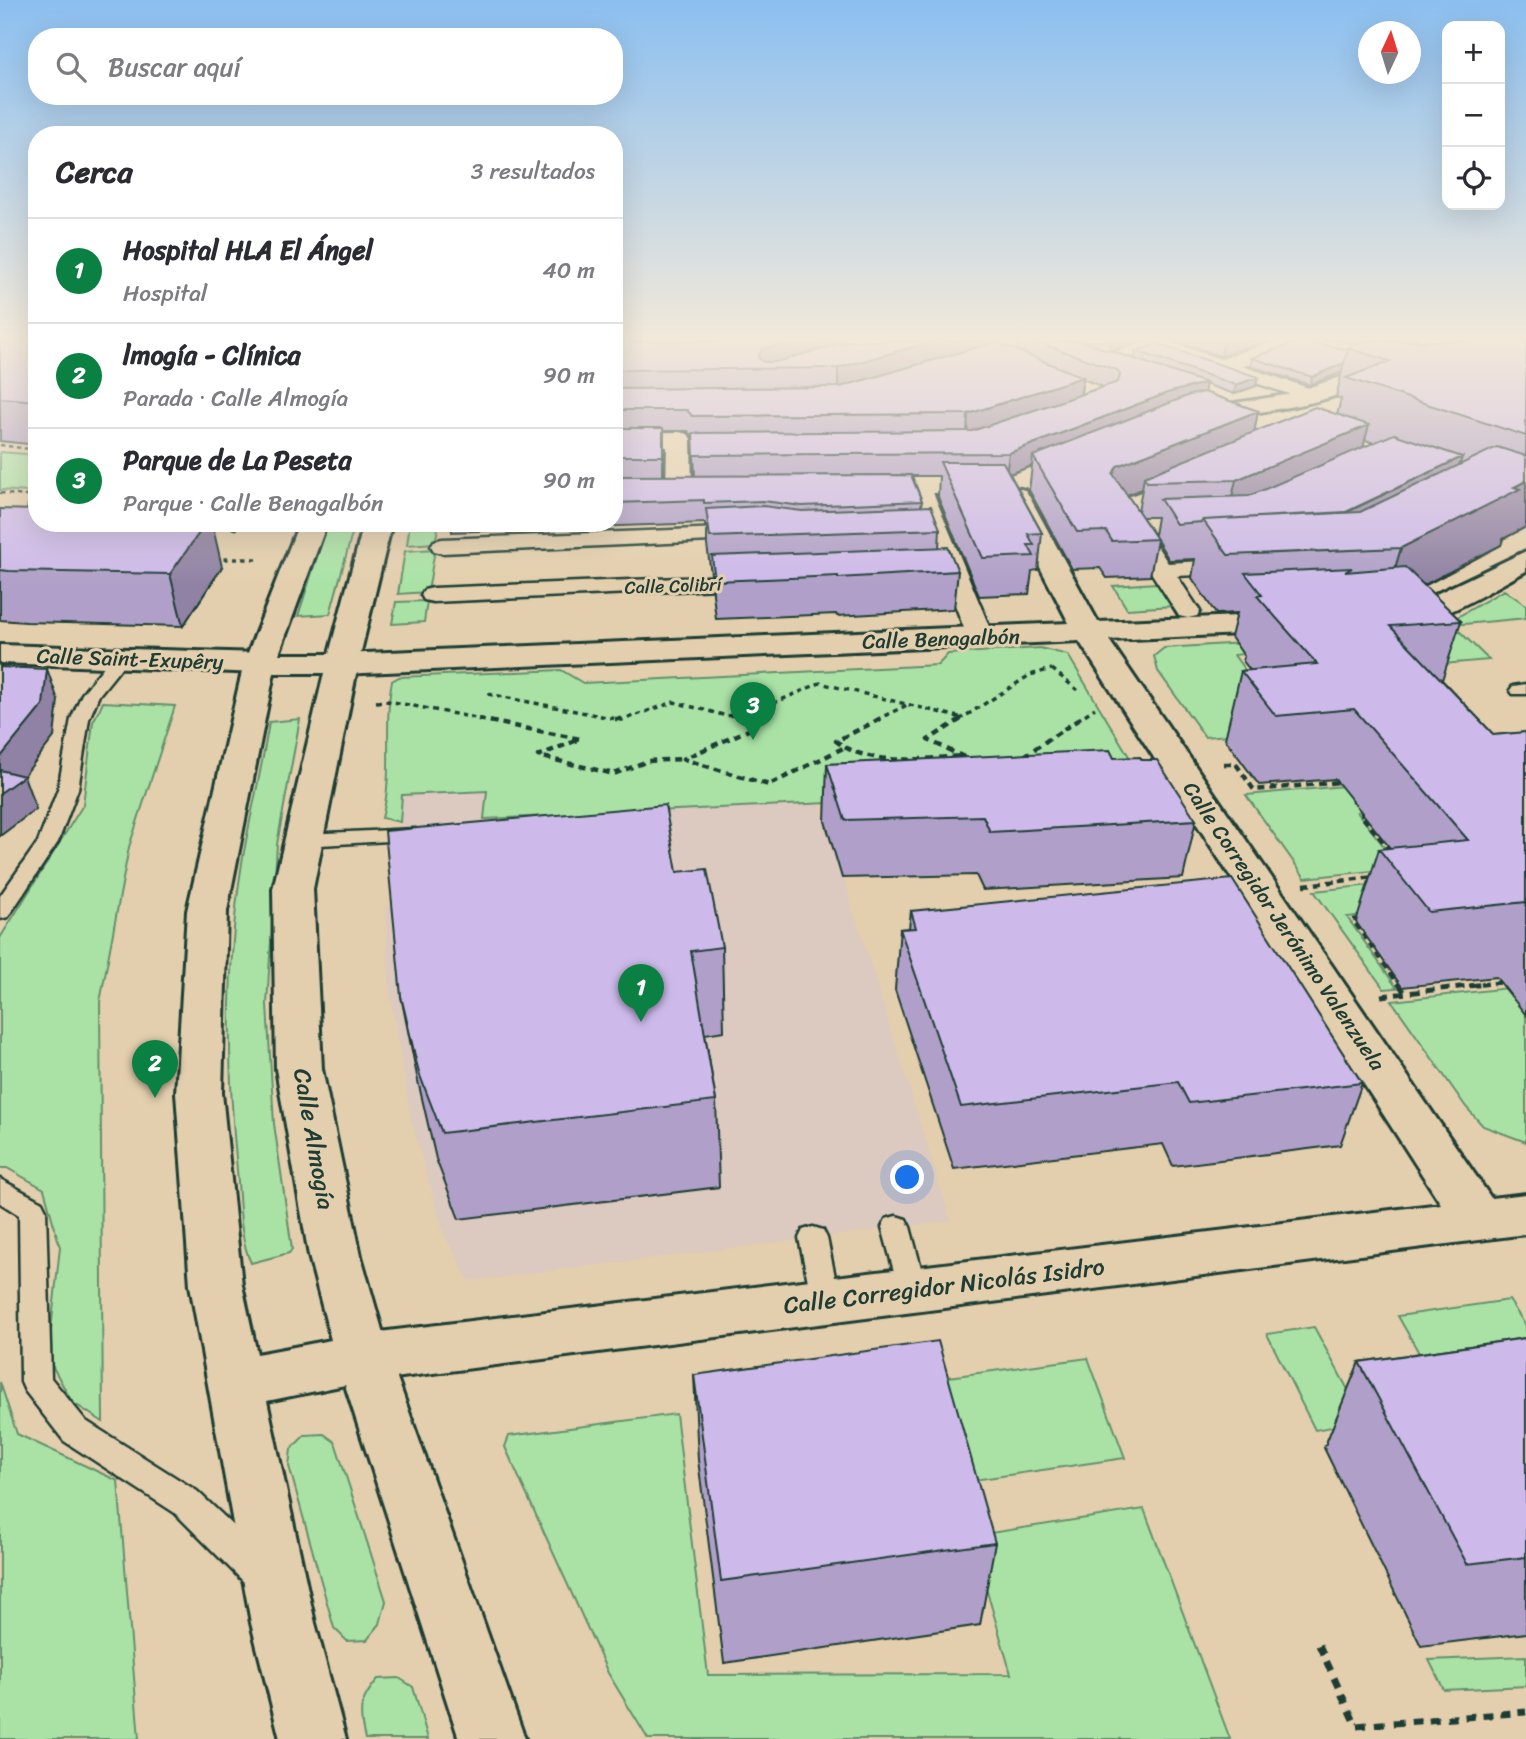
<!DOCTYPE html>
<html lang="es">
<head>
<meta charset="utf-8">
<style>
  body { margin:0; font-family:Sriracha,sans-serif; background:#f7f7f7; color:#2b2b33 }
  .controls { position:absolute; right:21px; top:21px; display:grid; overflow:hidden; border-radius:14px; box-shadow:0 7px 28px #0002 }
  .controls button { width:63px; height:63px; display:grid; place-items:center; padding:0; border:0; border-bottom:2px solid #e1e1e2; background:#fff; color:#2b2b33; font:35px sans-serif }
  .compass { position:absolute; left:1358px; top:21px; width:63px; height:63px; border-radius:50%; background:#fff; box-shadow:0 7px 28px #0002; rotate:4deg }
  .you { position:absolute; left:908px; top:1178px; width:24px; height:24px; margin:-18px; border:5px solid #fff; border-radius:50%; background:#1a73e8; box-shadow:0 0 0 10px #1a73e833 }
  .badge { display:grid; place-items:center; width:46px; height:46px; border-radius:50%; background:#0b8043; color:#fff; font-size:23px; font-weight:700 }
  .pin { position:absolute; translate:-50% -58px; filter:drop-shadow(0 2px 4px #0008) }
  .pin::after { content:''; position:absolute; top:37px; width:24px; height:21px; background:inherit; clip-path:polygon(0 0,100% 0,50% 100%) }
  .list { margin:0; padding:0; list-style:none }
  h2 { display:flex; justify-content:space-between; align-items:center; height:91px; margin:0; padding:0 28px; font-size:30px }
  h2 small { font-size:23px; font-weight:400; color:#7c7c81 }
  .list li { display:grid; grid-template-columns:46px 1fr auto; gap:21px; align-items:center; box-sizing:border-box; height:105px; padding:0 28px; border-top:2px solid #e1e1e2 }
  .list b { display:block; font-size:26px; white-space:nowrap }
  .list p { margin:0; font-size:23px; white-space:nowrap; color:#7c7c81 }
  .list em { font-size:23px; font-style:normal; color:#7c7c81 }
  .icon { flex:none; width:38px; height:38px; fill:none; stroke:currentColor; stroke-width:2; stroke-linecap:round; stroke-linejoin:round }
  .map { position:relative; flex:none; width:1526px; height:1739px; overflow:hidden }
  .search { position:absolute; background:#fff; box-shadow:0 7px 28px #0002; left:28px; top:28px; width:595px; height:77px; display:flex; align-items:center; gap:18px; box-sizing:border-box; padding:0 24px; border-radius:28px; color:#7c7c81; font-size:26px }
  .panel { position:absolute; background:#fff; box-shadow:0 7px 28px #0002; left:28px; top:126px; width:595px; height:406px; border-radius:28px }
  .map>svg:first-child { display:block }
  .built { fill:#dcc9bf }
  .green { fill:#aae2a6; stroke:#64906d; stroke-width:2 }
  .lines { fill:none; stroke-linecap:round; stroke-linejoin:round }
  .service-casing { stroke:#1f3d34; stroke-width:5 }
  .pedestrian-casing { stroke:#1f3d34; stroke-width:5 }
  .minor-casing { stroke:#1f3d34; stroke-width:6 }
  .secondary-casing { stroke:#1f3d34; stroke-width:6 }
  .path-far4 { stroke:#1f3d34; stroke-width:2.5; stroke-dasharray:4.5 3.5; stroke-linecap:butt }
  .path-far3 { stroke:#1f3d34; stroke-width:3.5; stroke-dasharray:5 4.5; stroke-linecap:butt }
  .path-far2 { stroke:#1f3d34; stroke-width:4.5; stroke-dasharray:7 5; stroke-linecap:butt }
  .path-far1 { stroke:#1f3d34; stroke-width:5; stroke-dasharray:9 6; stroke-linecap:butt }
  .path { stroke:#1f3d34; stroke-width:7; stroke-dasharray:10 8; stroke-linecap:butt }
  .service { fill:#e3cfad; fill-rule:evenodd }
  .pedestrian { fill:#e3cfad; fill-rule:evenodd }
  .minor { fill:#e3cfad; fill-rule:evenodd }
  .secondary { fill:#e3cfad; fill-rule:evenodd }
  .wall { fill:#b0a0c9; stroke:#1f3d34; stroke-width:2; fill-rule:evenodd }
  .shaded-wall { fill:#9082a4; stroke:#1f3d34; stroke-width:2 }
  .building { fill:#cdbaea; stroke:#1f3d34; stroke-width:2 }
  .labels { text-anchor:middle; stroke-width:6; stroke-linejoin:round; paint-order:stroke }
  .far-street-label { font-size:18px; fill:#1f3d34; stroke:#e3cfad }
  .street-label { font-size:21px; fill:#1f3d34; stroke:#e3cfad }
  .near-street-label { font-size:24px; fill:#1f3d34; stroke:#e3cfad }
</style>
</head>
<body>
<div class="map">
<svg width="1526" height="1739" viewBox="0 0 1526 1739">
  <rect width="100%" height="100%" fill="#e3cfad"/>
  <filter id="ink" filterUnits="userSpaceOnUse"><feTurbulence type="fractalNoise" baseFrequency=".0143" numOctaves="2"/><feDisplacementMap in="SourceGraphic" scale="14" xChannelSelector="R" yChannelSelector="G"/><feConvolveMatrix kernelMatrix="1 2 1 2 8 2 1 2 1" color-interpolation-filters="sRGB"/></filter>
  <g filter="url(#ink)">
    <path class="built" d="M488 791 485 819 820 804 951 1221 469 1281 444 1234 412 1123 390 995 385 906 398 905 402 795Z"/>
    <path class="green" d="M0 452 37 455V488L27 492 0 490Z
      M328 523H355L330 614 298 616Z
      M410 523H439L435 543 407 545Z
      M435 549 428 592 398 594 405 551Z
      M1157 583 1173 606 1127 609 1113 586Z
      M1504 590 1526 605V618L1453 625 1489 660 1419 666 1449 622Z
      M427 601 424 622 392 624 396 602Z
      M1244 643 1261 652 1234 655 1272 707 1347 725 1205 737 1158 671 1154 656 1164 648Z
      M1040 648 1068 655 1148 788 484 819 487 791 402 795 400 822 382 818C394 773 383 727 392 681L399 677 561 670 583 683 938 665 948 654Z
      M103 702 175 706 129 847 100 1002 103 1422 72 1402 48 1358 60 1247 44 1189 7 1168H0V938L83 805 93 722Z
      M300 719 277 844 267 1004 274 1124 292 1249 289 1253 251 1263C239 1238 240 1199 237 1170 227 1068 226 964 242 863 250 816 262 769 269 722Z
      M1498 772 1522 796 1357 812 1401 868 1305 878 1246 795Z
      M1526 869V898L1347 917 1397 988 1384 989 1314 891Z
      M1526 986V1142L1483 1126 1466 1107 1392 1001Z
      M1509 1300 1526 1326V1401L1452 1411 1398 1316Z
      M1314 1327 1365 1421 1315 1430 1267 1334Z
      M1088 1358 1125 1458 953 1483 926 1380Z
      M0 1382 17 1434 118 1481 139 1739H0Z
      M676 1414 708 1675 1011 1674 971 1536 1144 1509 1230 1739H648L608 1673 505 1447 509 1436Z
      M324 1434 335 1442 386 1601 380 1624 367 1640 347 1641 334 1628 289 1466 291 1449 305 1435Z
      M1526 1656V1686L1444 1690 1429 1660Z
      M399 1678 413 1687 428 1739H365C358 1711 359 1701 378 1679Z"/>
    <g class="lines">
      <defs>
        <path id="service" d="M119 654 128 659 99 695 89 719 78 789 58 842 8 917 0 919V896L38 842 58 789 71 719 82 694 113 655Z
          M1526 684V694H1513L1510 690 1513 686Z
          M415 829 422 831 425 835 422 839 304 846 297 844 294 840 297 836 304 834Z
          M0 1179 42 1202 46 1210 51 1378 86 1421 197 1491 269 1559 274 1571 269 1583 257 1587 245 1583 175 1513 64 1441 25 1391 21 1382 19 1215 0 1203Z
          M896 1216 906 1219 910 1227 927 1290 923 1298 913 1302 903 1298 899 1290 882 1227 886 1219Z
          M813 1227 823 1230 827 1238 840 1301 836 1310 826 1313 816 1310 812 1301 799 1238 803 1230Z"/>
        <path id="pedestrian" d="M1148 341H1174L1172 343 1318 391 1320 395 1311 401 1304 399 1156 350 1109 365 1100 360 1103 356Z
          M1227 458 1234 460 1237 464 1234 468 1134 511 1168 563 1236 559 1244 561 1248 566 1244 571 1236 573 1177 576 1200 611 1197 616 1188 618 1179 616 1110 508 1113 503Z
          M919 479 927 480 930 485 994 638 990 643 981 646 972 643 968 638 908 485 911 480Z
          M749 527 757 529 760 534 757 539 442 553 434 551 431 546 434 541 442 539Z
          M754 575 762 577 766 582 762 587 433 602 424 600 421 595 424 590 433 588Z"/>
        <path id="minor" d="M1006 341H1039L1036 346 958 369 950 367 947 362 950 357Z
          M1274 341H1337L1388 349 1395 341H1417C1370 408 1271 407 1197 422L1189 420 1185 415 1189 410 1286 395 1341 377 1374 360 1297 347 1223 373 1215 371 1212 366 1215 361Z
          M679 432 688 434 691 439 692 487 688 493 679 495 670 493 666 487 667 447H614V433Z
          M863 477H992L1001 479 1005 485 1001 491 992 493H863L854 491 850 485 854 479Z
          M1016 488 1025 490 1029 496 1098 622 1287 614 1298 617 1302 623 1298 629 1287 632 1109 640 1491 1198 1526 1194V1234L363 1382 344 1375 336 1358 344 1341 363 1334 1441 1204 1079 641 342 674 331 671 326 664 331 657 342 654 1069 623 1003 496 1007 490Z
          M1526 551V571C1488 591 1424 635 1382 624L1378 618 1382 612 1407 608Z
          M0 645 260 653 271 656 276 663 271 670 260 673 0 663Z"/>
        <path id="secondary" d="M299 523H327L279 654H329L364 523H392L358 664 313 889 322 1069 361 1256 390 1358 525 1739H459L345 1385 267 1401 315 1623 346 1739H280L251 1623 190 1285 176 1093 187 911 244 663ZM274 673H324L273 889 276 1069 309 1256 331 1340 257 1354 242 1285 222 1093 227 911Z"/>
      </defs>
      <use href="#service" class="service-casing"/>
      <use href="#pedestrian" class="pedestrian-casing"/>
      <use href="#minor" class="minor-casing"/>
      <use href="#secondary" class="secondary-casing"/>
      <path class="path-far4" d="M0 445 37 450
        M0 493 34 497
        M28 509V503L37 495"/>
      <path class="path-far3" d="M27 508 37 517
        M204 523 238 529
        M214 559H258
        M1052 669 1081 693
        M488 694 622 720 674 702 727 716 756 711 820 683 963 718
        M376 702 388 701 486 720
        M755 720 756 711
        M876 720 907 705
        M959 720 1030 675 1052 669
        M1077 720 1095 708"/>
      <path class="path-far2" d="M478 719 580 739 538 756 614 774 648 761 683 759
        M615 719H626
        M756 719 755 727 683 759 769 785 843 748
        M880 719 836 741C870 767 919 759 960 756
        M961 719 928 740 968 759
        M1024 756 1079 719
        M1224 764H1236L1254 790 1341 782
        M1367 813 1360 814 1391 851
        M1304 885 1375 877
        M1360 919 1353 920 1400 986
        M1469 986 1504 982"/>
      <path class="path-far1" d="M1399 984 1405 993
        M1381 996 1485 984"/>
      <path class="path" d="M1319 1645 1356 1726 1526 1712"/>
      <use href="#service" class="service"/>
      <use href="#pedestrian" class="pedestrian"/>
      <use href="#minor" class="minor"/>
      <use href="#secondary" class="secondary"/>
    </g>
    <path class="wall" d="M0 341H37V445L0 441Z
      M614 341H998L925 362 1017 350 1018 341H1140L1111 351 1135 359 1136 351 1256 386 1234 394 1205 384 1204 392 1258 411 1254 432 1337 415 1341 399 1336 397 1342 372 1310 385 1251 366 1252 358 1348 349V348L1361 343 1351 341H1526V527L1503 539 1501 545 1424 586 1461 621 1442 680 1494 735 1526 732V1015L1496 977 1402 987 1356 922 1379 849 1390 848 1335 779 1259 785 1225 739 1241 671 1250 670 1243 661 1244 656 1231 637 1237 613 1216 614 1192 578 1195 559 1169 560 1157 540 1150 576 1107 578 1100 568 1072 569 1029 490 1032 466 1010 474 1042 533 1038 570 1032 571 1029 594 979 596 938 497 939 476H912L922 501 921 506 940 529 939 548 958 571 954 609 837 616 836 614 716 619 713 594 712 574H711L707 545V526H705V523L452 532 451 523H614ZM1083 379 1103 387 1081 394ZM664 431H688L693 437 695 476H663ZM1365 440 1374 443 1363 448ZM1142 489 1138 511 1127 495ZM1142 517H1157L1154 535Z
      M1176 341H1267L1221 356Z
      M0 509 222 567 183 626 26 622 0 620Z
      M1114 758 1142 760 1196 820 1183 878 983 890 976 875 842 878 825 821 827 764Z
      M677 872 722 947 724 1031 705 1034 716 1101 719 1187 459 1219 436 1159 418 1081 401 996Z
      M911 911 1362 1083 1340 1145 1173 1166 1163 1144 954 1169 895 990 900 929 909 928Z
      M1526 1338V1633L1421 1646 1324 1448 1359 1362Z
      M694 1375 995 1543 980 1625 724 1663 698 1460Z"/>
    <path class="shaded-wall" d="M791 341H859L762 368 758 357 762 349Z
      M934 341H998L838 388V368Z
      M1111 341H1140L1110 351Z
      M1224 341H1267L1221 356Z
      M1344 363 1342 372 1310 385 1312 377Z
      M1083 377 1080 397 967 435 968 414Z
      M1258 377 1256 386 1234 394 1236 385Z
      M1206 383 1202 404 1033 456 1032 466 1006 475 1009 453 1170 392Z
      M1258 411 1252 444 1144 477 1142 489 1112 501 1113 474 1117 466Z
      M1369 425 1360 459 1228 515 1236 480Z
      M663 428 664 450 663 477Z
      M1462 457 1452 492 1331 551 1341 515Z
      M1526 481V527L1503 539 1501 545 1384 606 1401 548Z
      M206 523H212L222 567 183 626 170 574Z
      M47 669 58 700 54 737 23 777 24 776 36 809 0 836V758Z"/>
    <path class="building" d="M0 341H37V401L0 398Z
      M614 341H791L762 349 758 357 763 362H776L850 341H934L838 368 614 370Z
      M1034 341H1081L1206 383 1170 392 1009 453 694 455 693 433 972 431 1118 382 1120 375 1117 370Z
      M1299 341 1348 349 1344 363 1312 377 1252 358Z
      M1365 341H1526V436L1346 378 1390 361 1348 348Z
      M996 342 1083 377 968 414 692 416 687 410H614V389L840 387Z
      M1157 344 1258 377 1236 385 1136 351Z
      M1204 392 1258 411 1117 466 1113 474 1157 539 1112 541 1106 531 1077 532 1033 456 1190 395Z
      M1315 407 1369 425 1236 480 1147 482 1144 477Z
      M614 428H663V456H614Z
      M1394 434 1462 457 1346 512 1203 520 1202 522 1176 524 1160 499 1249 496Z
      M1497 447 1526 456V481L1514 487 1520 489 1401 548 1228 555 1203 520 1360 512Z
      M940 462H1003L1042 533 1028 534 1034 545H1028L1034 556 983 558Z
      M911 475 922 501 802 506 763 501 704 503V500L614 503V476Z
      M763 506 802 511 931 506 940 529 710 537 706 509Z
      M0 509 37 510V523H206L170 574 9 571 0 570Z
      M948 547 958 571 838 578V576L715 581 712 556Z
      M1405 567 1461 621 1390 626 1494 735 1526 732V902L1429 912 1379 849 1468 840 1354 709 1276 716 1241 671 1317 664 1257 596 1262 595 1245 573 1352 568 1345 572Z
      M0 667 47 669 43 705 0 758Z
      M1110 750 1114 758 1140 757 1142 760H1157L1196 820 990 832 983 816 845 820 827 764Z
      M0 770 24 776 0 793Z
      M665 805 677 872 707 869 722 947 691 951 716 1101 442 1133 419 1073 401 996 385 831Z
      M1232 879 1362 1083 1189 1103 1178 1082 961 1107 900 929 916 928 911 911Z
      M1526 1338V1557L1467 1564 1359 1362Z
      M938 1341 995 1543 721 1581 694 1375Z"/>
  </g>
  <linearGradient id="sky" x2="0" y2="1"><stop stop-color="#8bbff0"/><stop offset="0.58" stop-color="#f2e9da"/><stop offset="1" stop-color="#f2e9da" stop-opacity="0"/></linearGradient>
  <rect width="1526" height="584" fill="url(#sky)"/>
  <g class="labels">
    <g class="far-street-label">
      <text transform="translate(673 586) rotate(-2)" y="6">Calle Colibrí</text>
    </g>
    <g class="street-label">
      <text transform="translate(941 639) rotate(-2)" y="7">Calle Benagalbón</text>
      <text transform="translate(130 659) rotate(2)" y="7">Calle Saint-Exupêry</text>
      <text transform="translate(1284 926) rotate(56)" y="7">Calle Corregidor Jerónimo Valenzuela</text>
    </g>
    <g class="near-street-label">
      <text transform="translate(314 1139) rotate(80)" y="8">Calle Almogía</text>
      <text transform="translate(944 1286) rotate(-7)" y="8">Calle Corregidor Nicolás Isidro</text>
    </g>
  </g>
</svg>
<div class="controls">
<button>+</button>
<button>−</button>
<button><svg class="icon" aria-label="locate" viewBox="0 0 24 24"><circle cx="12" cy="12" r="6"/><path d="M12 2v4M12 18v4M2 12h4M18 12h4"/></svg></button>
</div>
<svg class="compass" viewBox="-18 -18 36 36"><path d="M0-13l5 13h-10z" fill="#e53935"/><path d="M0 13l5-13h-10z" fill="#7c7c81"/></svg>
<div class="you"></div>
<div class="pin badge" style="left:641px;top:1022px">1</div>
<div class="pin badge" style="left:155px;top:1098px">2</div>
<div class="pin badge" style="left:753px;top:740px">3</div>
<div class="search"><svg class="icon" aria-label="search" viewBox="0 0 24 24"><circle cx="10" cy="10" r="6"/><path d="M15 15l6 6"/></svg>Buscar aquí</div>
<section class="panel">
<h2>Cerca<small>3 resultados</small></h2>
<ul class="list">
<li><span class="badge">1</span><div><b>Hospital HLA El Ángel</b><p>Hospital</p></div><em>40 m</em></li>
<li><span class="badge">2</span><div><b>lmogía - Clínica</b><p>Parada · Calle Almogía</p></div><em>90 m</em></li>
<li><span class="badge">3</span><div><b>Parque de La Peseta</b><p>Parque · Calle Benagalbón</p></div><em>90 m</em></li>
</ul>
</section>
</div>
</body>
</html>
